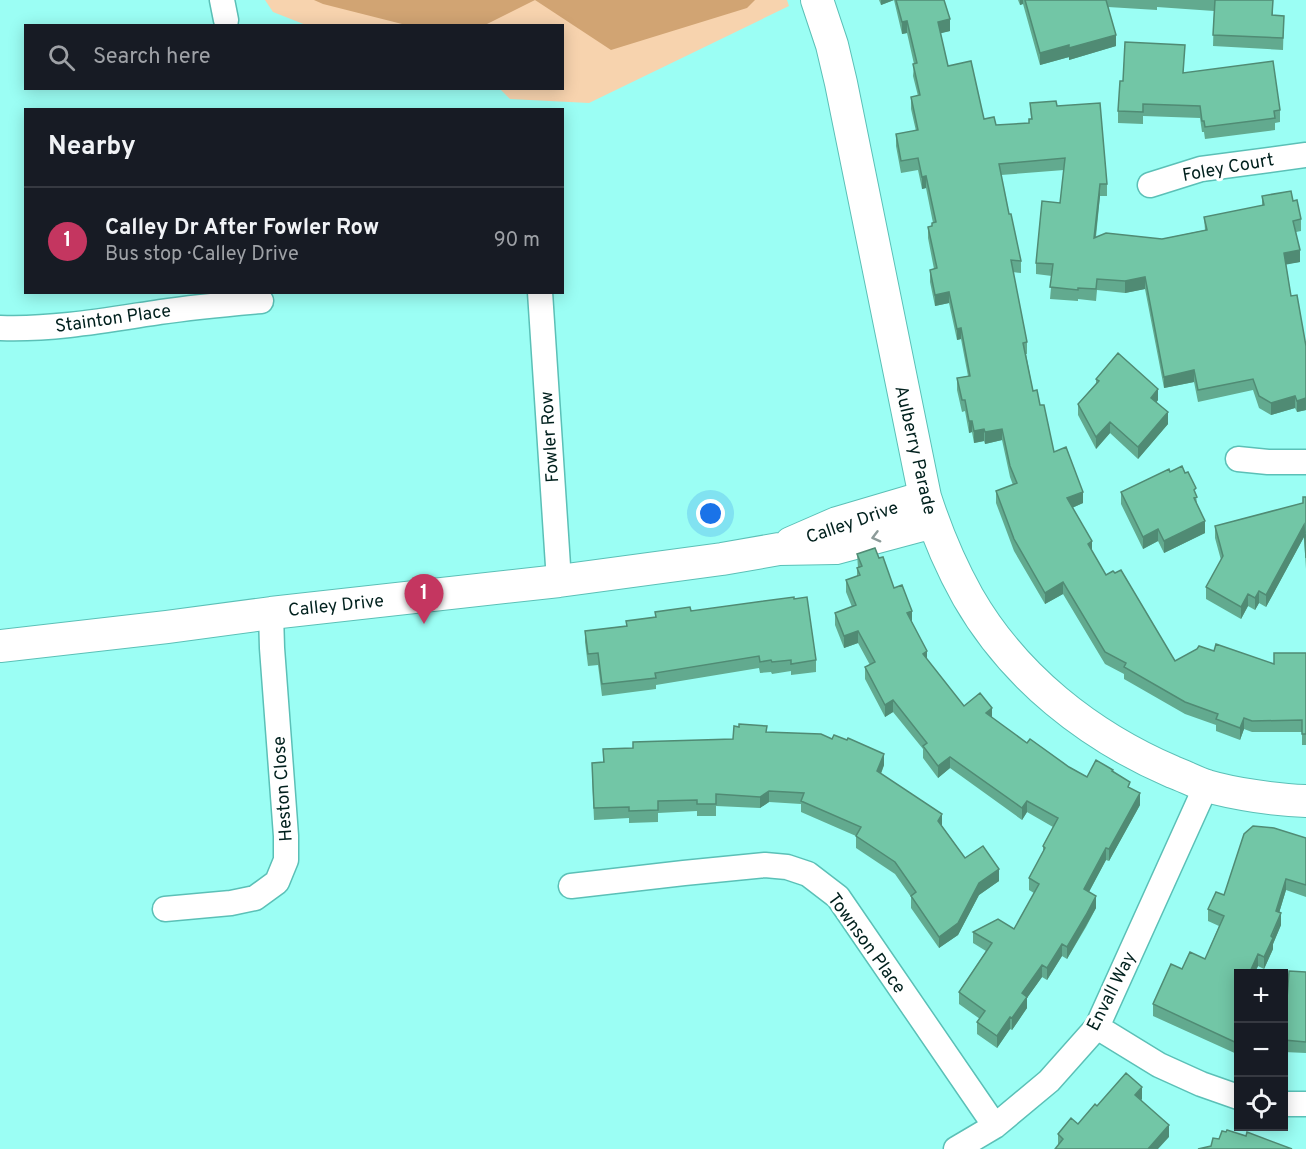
<!DOCTYPE html>
<html lang="en">
<head>
<meta charset="utf-8">
<style>
  body { margin:0; font-family:Overpass,sans-serif; background:#20242c; color:#f1f3f6 }
  .controls { position:absolute; right:18px; bottom:18px; display:grid; overflow:hidden; border-radius:0px; box-shadow:0 3px 15px #0003 }
  .controls button { width:54px; height:54px; display:grid; place-items:center; padding:0; border:0; border-bottom:2px solid #363941; background:#171b24; color:#f1f3f6; font:30px sans-serif }
  .you { position:absolute; left:711px; top:514px; width:21px; height:21px; margin:-15px; border:4px solid #fff; border-radius:50%; background:#1a73e8; box-shadow:0 0 0 9px #1a73e833 }
  .badge { display:grid; place-items:center; width:39px; height:39px; border-radius:50%; background:#c43660; color:#fff; font-size:20px; font-weight:700 }
  .pin { position:absolute; translate:-50% -50px; filter:drop-shadow(0 2px 3px #0008) }
  .pin::after { content:''; position:absolute; top:32px; width:21px; height:18px; background:inherit; clip-path:polygon(0 0,100% 0,50% 100%) }
  .list { margin:0; padding:0; list-style:none }
  h2 { display:flex; justify-content:space-between; align-items:center; height:78px; margin:0; padding:0 24px; font-size:26px }
  h2 small { font-size:20px; font-weight:400; color:#9ea1a6 }
  .list li { display:grid; grid-template-columns:39px 1fr auto; gap:18px; align-items:center; box-sizing:border-box; height:108px; padding:0 24px; border-top:2px solid #363941 }
  .list b { display:block; font-size:22px; white-space:nowrap }
  .list p { margin:0; font-size:20px; white-space:nowrap; color:#9ea1a6 }
  .list em { font-size:20px; font-style:normal; color:#9ea1a6 }
  .icon { flex:none; width:33px; height:33px; fill:none; stroke:currentColor; stroke-width:2; stroke-linecap:round; stroke-linejoin:round }
  .map { position:relative; flex:none; width:1306px; height:1149px; overflow:hidden }
  .search { position:absolute; background:#171b24; box-shadow:0 3px 15px #0003; left:24px; top:24px; width:540px; height:66px; display:flex; align-items:center; gap:15px; box-sizing:border-box; padding:0 21px; border-radius:0px; color:#9ea1a6; font-size:22px }
  .panel { position:absolute; background:#171b24; box-shadow:0 3px 15px #0003; left:24px; top:108px; width:540px; height:186px; border-radius:0px }
  .map>svg:first-child { display:block }
  .green { fill:#f7d3ae }
  .forest { fill:#d1a473 }
  .lines { fill:none; stroke-linecap:round; stroke-linejoin:round }
  .minor-casing { stroke:#5bc0b7; stroke-width:27 }
  .major-casing { stroke:#5bc0b7; stroke-width:34 }
  .minor { stroke:#fff; stroke-width:24 }
  .major { stroke:#fff; stroke-width:32 }
  .wall { fill:#62aa8f }
  .shaded-wall { fill:#508b74 }
  .building { fill:#72c6a6; stroke:#508b74; stroke-width:1.5 }
  .oneway { stroke:#8c9b99 }
  .labels { text-anchor:middle; stroke-width:6; stroke-linejoin:round; paint-order:stroke }
  .street-label { font-size:18px; fill:#00201d; stroke:#fff }
</style>
</head>
<body>
<div class="map">
<svg width="1306" height="1149" viewBox="0 0 1306 1149">
  <rect width="100%" height="100%" fill="#9bfef4"/>
  <path class="green" d="M265 0H787L789 6 589 103 510 99 500 89 562 88V26L306 25 273 12Z"/>
  <path class="forest" d="M314 0H755L747 8 611 50 535 0 483 26 406 25 323 4Z"/>
  <g class="lines">
    <defs>
      <path id="minor" d="M222 0 226 20
        M1150 185 1201 169 1306 155
        M540 292 559 581
        M0 328C54 330 107 320 160 312 194 307 227 304 261 301
        M1238 459 1268 462H1306
        M571 886 684 873 765 865 787 867 808 874 838 897 995 1126
        M165 909 231 903 255 898 277 882 286 860V836L272 648 271 613
        M1097 1027 1159 1065 1201 1084 1238 1097
        M1284 1104H1306
        M956 1149 995 1126 1049 1081 1097 1027 1206 786"/>
      <path id="major" d="M817 0 832 45 841 83 925 497C936 531 950 565 968 597 1014 677 1089 736 1173 772 1184 776 1195 782 1207 786 1234 794 1277 800 1306 801
        M791 543 837 523 925 497
        M0 646 167 627 271 613 559 581 722 559 779 549 836 548 933 522"/>
    </defs>
    <use href="#minor" class="minor-casing"/>
    <use href="#major" class="major-casing"/>
    <use href="#minor" class="minor"/>
    <use href="#major" class="major"/>
  </g>
  <path class="wall" d="M879 0H944L950 31 940 33 948 66 984 119 996 125 1029 123 1031 119 1030 103 1057 106 1107 184V196H1100L1096 237 1162 239 1205 230 1204 217 1262 206V196L1293 201 1301 219V231L1296 232 1300 262 1286 264 1291 296 1306 346V410L1297 412 1295 408 1271 415 1259 408 1253 390 1198 402 1194 382 1164 388 1145 289 1125 293 1097 290 1096 301 1078 299V301L1050 299 1052 276 1036 274V263L1060 203 1064 170 1001 175 1009 214 1021 261V273L1013 272 1027 342V354H1026L1033 391 1040 405 1054 452 1083 503 1072 508 1092 551 1106 575 1175 661 1214 651 1274 664 1306 653V745H1302V732H1252L1244 729 1240 740 1216 731V725L1185 714 1124 679V674L1105 664 1063 594 1045 604 1014 551 996 503V491L1013 485 1010 477 1002 440 985 444 984 441 974 443 972 432 969 433 965 411 962 412 957 390V378L968 376 961 339 957 340 949 303 935 306 930 282V270L934 269 928 238V227L932 226 933 223 926 188 922 189 918 170 901 173 896 146V134L916 131 911 109V97L918 96 913 76 914 64 907 33 902 34 894 0 881 5Z
    M1018 0H1273V15L1284 16 1283 50 1213 46 1214 11 1157 7V10L1108 7 1116 46 1069 60V57L1040 65 1023 4 1020 5Z
    M1184 73 1280 110V122L1275 123V130L1205 139 1204 132H1202L1200 118 1143 116V124L1118 123V111L1123 81Z
    M1096 379 1158 400 1156 403 1168 424 1138 459 1110 433 1096 449 1078 415V404L1096 383Z
    M1170 472 1196 495 1197 504 1205 533 1164 553 1158 541 1143 549 1121 504V492Z
    M1306 497V569L1304 537 1266 607 1259 603 1255 610 1248 606 1241 619 1206 599V587L1221 560 1215 538V526L1303 503Z
    M857 554 879 558 912 622 927 660 964 706 992 718 1027 743 1087 777 1113 772 1130 788 1140 805 1109 861 1106 860 1089 892 1096 908 1086 927 1067 959 1062 956 1047 980 1042 977 1027 998V1008L1012 1030 1010 1029 997 1048 977 1034V1022L980 1019 959 1004V992L986 951 973 943V932L1014 929 1034 893 1029 890V878L1043 852V846L1053 827 1027 812 1022 820 950 768 938 778 923 758V749L893 712 885 717 865 679V667L870 665 858 643 844 648 835 625V613L852 607 846 592V580L857 576V568H858Z
    M691 611 816 660V672L791 675V671L772 674 771 672 760 673 759 668 656 685V689L602 696 598 665 588 666 585 642V631L626 626V621L655 617V612Z
    M767 732 884 765 881 774 942 826 965 858 999 881 979 895 958 935 939 948 911 908V897L895 874 856 848V836L801 812V804L769 802 760 808 716 806V816H697V811L658 813V822L629 823V818L594 820 592 774 603 762V749L633 748 733 739Z
    M1306 838V897L1286 890 1279 913 1281 925 1273 944V949L1264 969 1258 966 1254 974H1239V1055L1153 1016V1004L1182 969 1205 959 1219 926 1208 921V909L1224 895Z
    M1306 972V1053L1284 1052V1010L1287 999Z
    M1142 1099 1141 1100 1169 1137 1058 1146V1134L1078 1124 1097 1106Z"/>
  <path class="shaded-wall" d="M881 0H894L881 5Z
    M1020 0H1023V4L1020 5Z
    M950 19V31L938 34V22Z
    M907 21V33L902 34V22Z
    M1116 35V46L1069 60V48Z
    M1069 45V57L1040 65V53Z
    M926 176V188L922 189V177Z
    M1100 184V196L1094 250V238Z
    M1300 250V262L1284 265V253Z
    M1145 277V289L1125 293V281Z
    M949 292V303L935 306V295Z
    M961 328V339L957 340V329Z
    M1194 370V382L1164 388V377Z
    M1158 389V400L1151 409V398Z
    M1295 396V408L1271 415V403Z
    M1306 398V410L1297 412V401Z
    M1168 412V424L1138 459V447Z
    M969 421H972V432L969 433Z
    M1110 422V433L1096 449V437Z
    M984 429V441L974 443V431Z
    M1002 429V440L985 444V432Z
    M1083 492V503L1067 510V498Z
    M1205 521V533L1164 553V541Z
    M1304 525V537L1266 607V595Z
    M1158 529V541L1143 549V537Z
    M1092 541V553L1088 544Z
    M1063 582V594L1045 604V593Z
    M1259 591V603L1255 610V598Z
    M1248 594V606L1241 619V607Z
    M912 611V622L907 613Z
    M858 631V643L844 648V636Z
    M927 651V663L923 654Z
    M893 700V712L885 717V705Z
    M992 708V720L986 713Z
    M1244 718V729L1240 740V728Z
    M884 754V765L877 783V771Z
    M950 757V768L938 778V766Z
    M769 791V802L760 808V797Z
    M1140 793V805L1109 861V849Z
    M1027 801V812L1022 820V808Z
    M942 814V826L938 833V821Z
    M1106 848V860L1084 901V889Z
    M999 869V881L979 895 958 935 939 948V937L979 883Z
    M1286 879V890L1276 923V911Z
    M1096 896V908L1067 959V947Z
    M1281 913V925L1273 944V949L1264 969V957Z
    M1062 944V956L1047 980V968Z
    M1258 954V966L1254 974H1249Z
    M1042 965V977L1027 998V1008L1012 1030V1018L1022 993Z
    M1010 1017V1029L997 1048V1036Z
    M1142 1087V1099L1135 1107V1095Z
    M1169 1125V1137L1158 1149H1148Z"/>
  <path class="building" d="M896 0H944L950 19 938 22 948 66 971 61 984 119 994 117 996 125 1029 123V119H1032L1030 103 1056 101 1057 106 1100 103 1107 184H1100L1094 238 1106 233 1162 239 1207 230 1204 217 1264 205 1262 196 1291 191 1293 201 1297 200 1301 219 1293 221 1300 250 1284 253 1291 296 1297 295 1306 346V398L1297 401 1295 396 1271 403 1259 396 1253 379 1198 390 1194 370 1164 377 1145 277 1125 281 1097 279 1096 289 1078 288V290L1050 287 1053 264 1036 263 1042 201 1060 203 1065 158 999 164 1009 214H1011L1021 261 1011 260 1027 342 1023 343 1033 391 1037 390 1040 405H1044L1054 452 1066 447 1083 492 1067 498 1092 541 1088 544 1106 575 1113 571 1115 573 1121 570 1175 661 1197 649 1199 646 1214 651 1216 644 1274 664V653H1306V734H1302V720L1252 721 1244 718 1240 728 1216 719 1218 714 1185 702 1124 667 1126 663 1105 652 1063 582 1045 593 1014 539 996 491 1017 483 1010 466 1002 429 985 432 984 429 974 431 972 421H969L965 400H962L957 378 970 376 961 328 957 329 949 292 935 295 930 270 937 268 928 227 932 226V223L936 222 926 176 922 177 918 158 901 161 896 134 918 130 911 97 920 95 913 64 917 63 907 21 902 22Z
    M1025 0H1106L1116 35 1069 48V45L1040 53Z
    M1215 0H1273L1272 15 1284 16 1283 38 1213 35Z
    M1125 42 1185 45 1183 73 1273 61 1280 110 1274 111 1275 118 1205 127 1204 121H1202L1200 106 1143 104V112L1118 111 1120 81H1123Z
    M1118 353 1158 389 1151 398 1168 412 1138 447 1110 422 1096 437 1078 404 1099 381 1096 379Z
    M1182 466 1185 473 1188 472 1196 488 1194 490 1197 497 1194 498 1205 521 1164 541 1158 529 1143 537 1121 492 1169 469 1170 472Z
    M1303 497H1306V558L1304 525 1266 595 1259 591 1255 598 1248 594 1241 607 1206 587 1223 556 1215 526 1303 503Z
    M875 548 879 558 883 557 894 588 902 585 912 611 907 613 927 651 923 654 964 706 980 693 992 708 986 713 1027 743 1030 739 1069 767 1087 777 1096 760 1113 770 1112 771 1130 782 1128 787 1140 793 1109 849 1106 848 1084 889 1096 896 1086 915 1067 947 1062 944 1047 968 1042 965 1022 993 1027 997 1012 1018 1010 1017 997 1036 977 1022 985 1011 959 992 992 943 973 932 998 919 1014 929 1039 884 1029 878 1045 848 1043 846 1058 818 1027 801 1022 808 950 757 938 766 923 746 927 743 893 700 885 705 865 667 875 662 858 631 844 636 835 613 856 605 846 580 860 575 857 568 862 566 857 554Z
    M794 597V599L807 597 816 660 791 664V660L772 662 771 660 760 662 759 656 655 673 656 678 602 684 598 653 588 654 585 631 627 626 626 621 656 617 655 612 690 607 691 611Z
    M739 724 767 726 766 732 821 734 832 739 834 735 847 740 848 738 884 754 877 771 942 814 938 821 965 858 983 846 999 869 979 883 958 923 939 937 911 896 916 892 895 862 856 836 861 827 801 801 804 793 769 791 760 797 716 794V804H697V800L658 801V810L629 811V807L594 808 592 763 604 762 603 749 633 748V742L733 739 734 726 739 727Z
    M1253 826 1274 828 1306 838V885L1286 879 1276 911 1281 913 1271 936 1273 938 1264 957 1258 954 1249 974H1239V1044L1153 1004 1171 964 1182 969 1190 952 1205 959 1224 916 1208 909 1216 892 1224 895 1244 834Z
    M1289 971 1306 972V1042L1284 1040V999H1287Z
    M1126 1073 1142 1087 1135 1095 1169 1125 1148 1149H1055L1063 1139 1058 1134 1071 1118 1078 1124 1095 1104 1097 1106Z
    M1227 1130 1246 1136 1247 1132 1292 1149H1198L1211 1146 1213 1138 1219 1139 1222 1131 1226 1132Z"/>
  <defs><path id="oneway-chevron" d="M-2-3.5L2.5 0L-2 3.5" fill="none" stroke-width="1.6" stroke-linecap="round" stroke-linejoin="round" transform="scale(1.5)"/></defs>
  <use class="oneway" href="#oneway-chevron" transform="translate(876 537) rotate(165)"/>
  <g class="labels">
    <g class="street-label">
      <text transform="translate(1228 167) rotate(-10)" y="6">Foley Court</text>
      <text transform="translate(113 318) rotate(-8)" y="6">Stainton Place</text>
      <text transform="translate(549 437) rotate(-94)" y="6">Fowler Row</text>
      <text transform="translate(916 450) rotate(77)" y="6">Aulberry Parade</text>
      <text transform="translate(852 522) rotate(-19)" y="6">Calley Drive</text>
      <text transform="translate(336 605) rotate(-6)" y="6">Calley Drive</text>
      <text transform="translate(282 789) rotate(-94)" y="6">Heston Close</text>
      <text transform="translate(867 943) rotate(54)" y="6">Townson Place</text>
      <text transform="translate(1111 991) rotate(-63)" y="6">Envall Way</text>
    </g>
  </g>
</svg>
<div class="controls">
<button>+</button>
<button>−</button>
<button><svg class="icon" aria-label="locate" viewBox="0 0 24 24"><circle cx="12" cy="12" r="6"/><path d="M12 2v4M12 18v4M2 12h4M18 12h4"/></svg></button>
</div>
<div class="you"></div>
<div class="pin badge" style="left:424px;top:624px">1</div>
<div class="search"><svg class="icon" aria-label="search" viewBox="0 0 24 24"><circle cx="10" cy="10" r="6"/><path d="M15 15l6 6"/></svg>Search here</div>
<section class="panel">
<h2>Nearby<small></small></h2>
<ul class="list">
<li><span class="badge">1</span><div><b>Calley Dr After Fowler Row</b><p>Bus stop · Calley Drive</p></div><em>90 m</em></li>
</ul>
</section>
</div>
</body>
</html>
